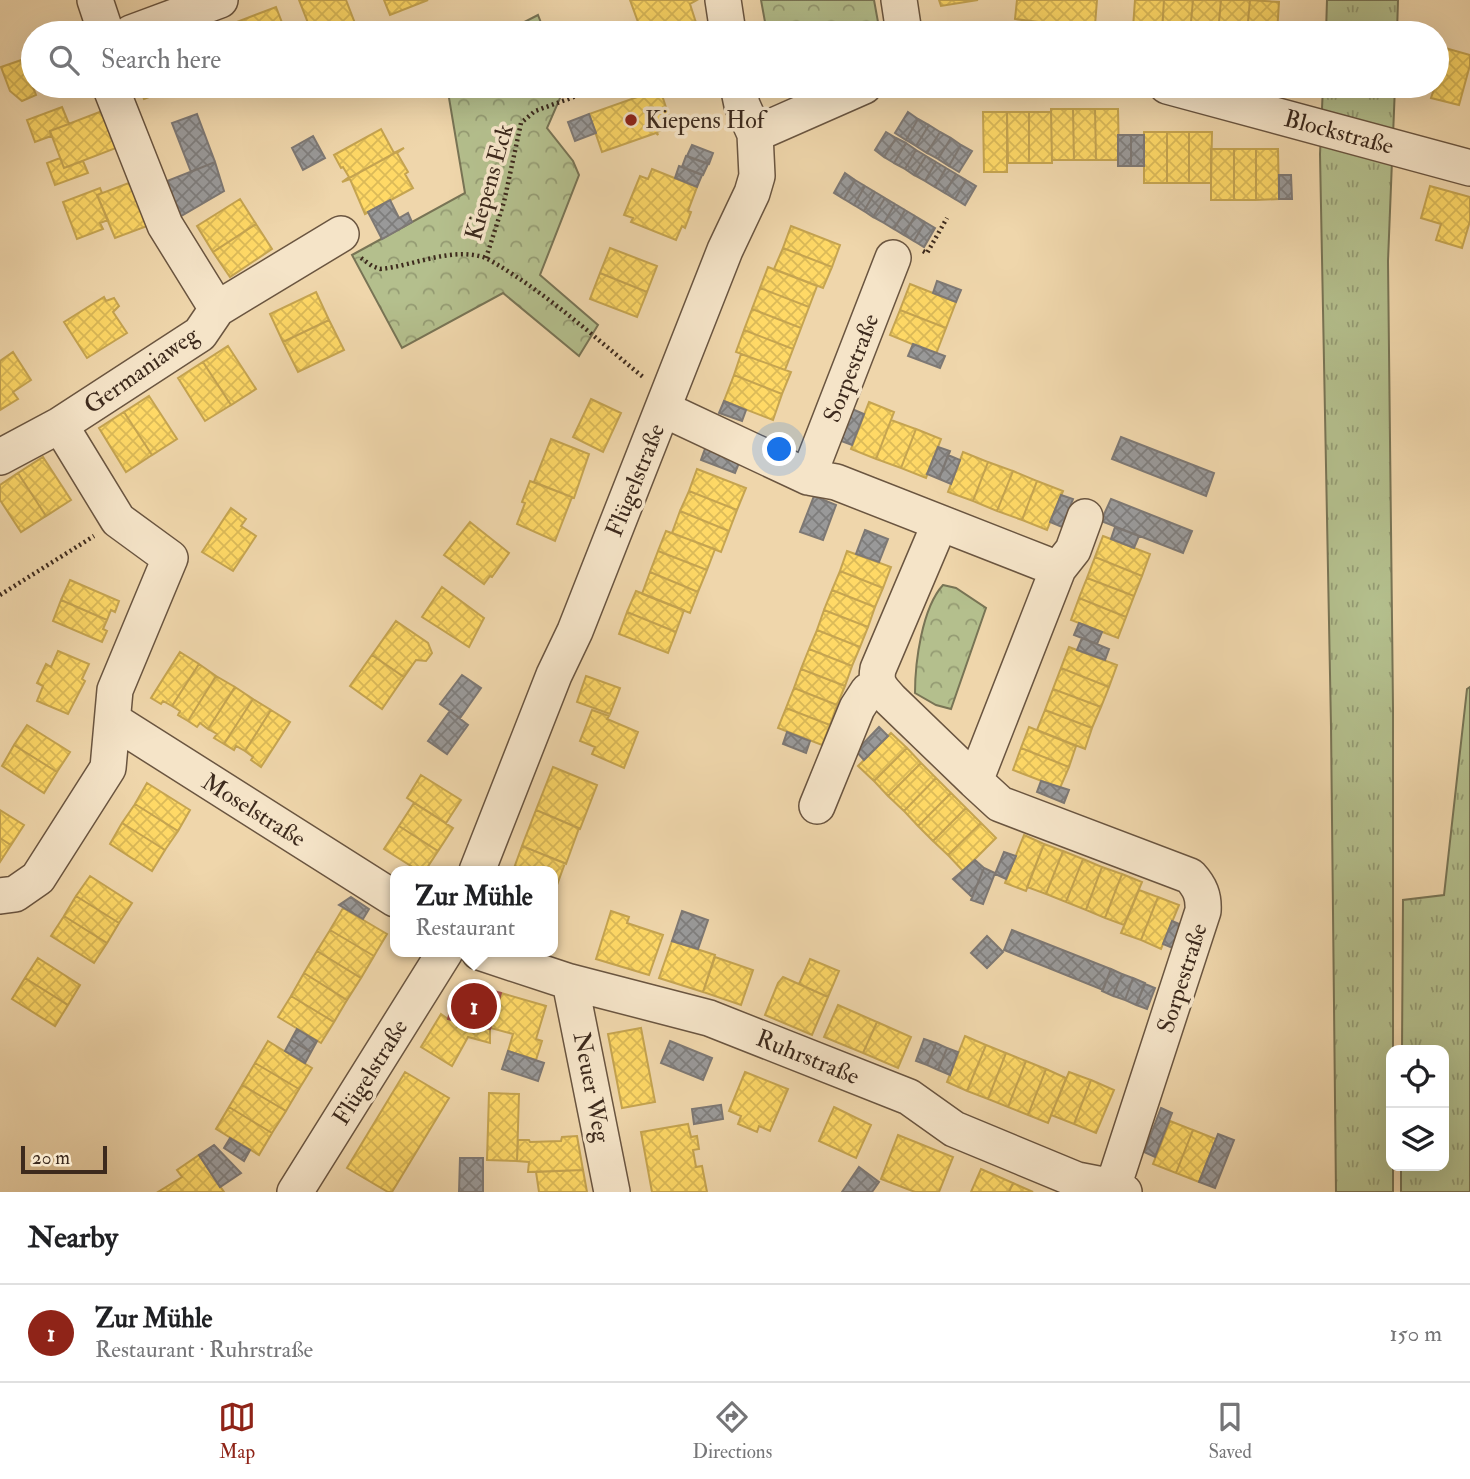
<!DOCTYPE html>
<html lang="en">
<head>
<meta charset="utf-8">
<style>
  body { margin:0; font-family:"IM FELL Double Pica",serif; background:#f6f6f6; color:#202124 }
  .controls { position:absolute; right:21px; bottom:21px; display:grid; overflow:hidden; border-radius:14px; box-shadow:0 7px 28px #0002 }
  .controls button { width:63px; height:63px; display:grid; place-items:center; padding:0; border:0; border-bottom:2px solid #e0e0e0; background:#fff; color:#202124; font:35px sans-serif }
  .scale { position:absolute; left:21px; bottom:18px; width:86px; box-sizing:border-box; padding-left:7px; border:4px solid #3d2a1d; border-top:0; font-size:19px; line-height:24px; white-space:nowrap; color:#3d2a1d; -webkit-text-stroke:5px #f5e4c8; paint-order:stroke }
  .you { position:absolute; left:780px; top:450px; width:24px; height:24px; margin:-18px; border:5px solid #fff; border-radius:50%; background:#1a73e8; box-shadow:0 0 0 10px #1a73e833 }
  .badge { display:grid; place-items:center; width:46px; height:46px; border-radius:50%; background:#8f2418; color:#fff; font-size:23px; font-weight:700 }
  .pin { position:absolute; translate:-50% -50%; border:4px solid #fff; box-shadow:0 2px 7px #0006 }
  .popup { position:absolute; left:390px; top:866px; width:168px; height:91px; box-sizing:border-box; display:grid; place-content:center; border-radius:14px; background:#fff; filter:drop-shadow(0 2px 5px #0005); font-size:23px; white-space:nowrap; color:#757577 }
  .popup b { font-size:26px; color:#202124 }
  .popup::after { content:''; position:absolute; left:50%; top:100%; margin-left:-14px; border:14px solid transparent; border-top-color:#fff }
  .list { margin:0; padding:0; list-style:none }
  h2 { display:flex; justify-content:space-between; align-items:center; height:91px; margin:0; padding:0 28px; font-size:30px }
  h2 small { font-size:23px; font-weight:400; color:#757577 }
  .list li { display:grid; grid-template-columns:46px 1fr auto; gap:21px; align-items:center; box-sizing:border-box; height:98px; padding:0 28px; border-top:2px solid #e0e0e0 }
  .list b { display:block; font-size:26px; white-space:nowrap }
  .list p { margin:0; font-size:23px; white-space:nowrap; color:#757577 }
  .list em { font-size:23px; font-style:normal; color:#757577 }
  .icon { flex:none; width:38px; height:38px; fill:none; stroke:currentColor; stroke-width:2; stroke-linecap:round; stroke-linejoin:round }
  .map { position:relative; flex:none; width:1470px; height:1192px; overflow:hidden }
  .search { position:absolute; background:#fff; box-shadow:0 7px 28px #0002; left:21px; right:21px; top:21px; height:77px; display:flex; align-items:center; gap:18px; box-sizing:border-box; padding:0 24px; border-radius:38px; color:#757577; font-size:26px }
  .sheet { height:189px; background:#fff }
  nav { display:flex; justify-content:space-around; align-items:center; box-sizing:border-box; height:98px; border-top:2px solid #e0e0e0; background:#fff; font-size:19px; color:#757577 }
  nav a { display:grid; justify-items:center; gap:4px }
  nav .on { color:#8f2418 }
  .map>svg:first-child { display:block }
  .grass { fill:url(#grass-tufts); stroke:#787455; stroke-width:2 }
  .park { fill:url(#park-crowns); stroke:#787455; stroke-width:2 }
  .homes { fill:url(#homes-cross-hatch); stroke:#c5a450; stroke-width:2 }
  .shops { fill:url(#shops-cross-hatch); stroke:#af5450; stroke-width:2 }
  .industry { fill:url(#industry-cross-hatch); stroke:#7d7874; stroke-width:2 }
  .lines { fill:none; stroke-linecap:round; stroke-linejoin:round }
  .minor-casing { stroke:#6a5540; stroke-width:38 }
  .path { stroke:#3d2a1d; stroke-width:4.5; stroke-dasharray:2 3.5; stroke-linecap:butt }
  .minor { stroke:#f5e4c8; stroke-width:35 }
  .poi-dot { fill:#8f2418; stroke:#f5e4c8; stroke-width:2.5 }
  .labels { text-anchor:middle; stroke-width:7; stroke-linejoin:round; paint-order:stroke }
  .poi-label { font-size:24px; fill:#3d2a1d; stroke:#f5e4c8; text-anchor:start }
  .street-label { font-size:24px; fill:#3d2a1d; stroke:#f5e4c8 }
</style>
</head>
<body>
<div class="map">
<svg width="1470" height="1192" viewBox="0 0 1470 1192">
  <defs>
    <pattern id="grass-tufts" width="24" height="20" patternUnits="userSpaceOnUse" patternTransform="scale(1.75)"><rect width="24" height="20" fill="#b4bf8d"/><path d="M3 7l-1-3M5 7V3M7 7l1-3M15 17l-1-3M17 17v-4M19 17l1-3" fill="none" stroke="#949b73"/></pattern>
    <pattern id="park-crowns" width="20" height="18" patternUnits="userSpaceOnUse" patternTransform="scale(1.75)"><rect width="20" height="18" fill="#b4bf8d"/><path d="M2 6a3 3 0 1 1 6 0M12 15a3 3 0 1 1 6 0" fill="none" stroke="#949b73"/></pattern>
    <pattern id="homes-cross-hatch" width="8" height="8" patternUnits="userSpaceOnUse" patternTransform="scale(1.75)"><rect width="8" height="8" fill="#ffd966"/><path d="M0 0l8 8M0 8l8-8" fill="none" stroke="#dbba58"/></pattern>
    <pattern id="shops-cross-hatch" width="8" height="8" patternUnits="userSpaceOnUse" patternTransform="scale(1.75)"><rect width="8" height="8" fill="#e06666"/><path d="M0 0l8 8M0 8l8-8" fill="none" stroke="#b75453"/></pattern>
    <pattern id="industry-cross-hatch" width="8" height="8" patternUnits="userSpaceOnUse" patternTransform="scale(1.75)"><rect width="8" height="8" fill="#999"/><path d="M0 0l8 8M0 8l8-8" fill="none" stroke="#7e7d7c"/></pattern>
  </defs>
  <rect width="100%" height="100%" fill="#efd6ab"/>
  <filter id="stains"><feTurbulence type="fractalNoise" baseFrequency=".00286" numOctaves="4"/><feColorMatrix values="0 0 0 0 .2 0 0 0 0 .09 0 0 0 0 .02 0 0 0 .5 -.17"/></filter>
  <radialGradient id="worn" r=".72"><stop offset=".6" stop-color="#630" stop-opacity="0"/><stop offset="1" stop-color="#630" stop-opacity=".3"/></radialGradient>
  <path class="grass" d="M1327 0H1398L1397 33H1326Z
    M1323 86H1395L1388 261 1393 707V1192H1336L1331 726 1320 154Z
    M1470 687V1192H1401V1166H1444V1050H1402L1403 900 1444 895 1467 689Z"/>
  <path class="park" d="M761 0H874L880 33H767Z
    M538 15 545 33H503Z
    M447 86H563L564 89 547 128 573 161 579 175 540 275 598 325 579 356 503 293 402 348 352 255 465 193Z
    M778 86H828L798 99 779 92Z
    M943 585 956 588 986 608 951 709 936 705 915 693C915 662 922 608 943 585Z"/>
  <path class="homes" d="M299 0H346L356 26 339 33H312Z
    M384 0H428L390 15Z
    M630 0H697L690 4 699 32 642 33Z
    M939 0H978L941 6Z
    M1017 0H1097L1095 25 1061 23V25L1015 19Z
    M1164 0 1162 30 1133 28 1135 0Z
    M1164 0H1193L1190 33H1162Z
    M1193 0H1221L1218 33H1190Z
    M1221 0H1250L1247 33H1218Z
    M1250 0 1279 2 1277 33H1247Z
    M276 7 286 33H238L234 23Z
    M1445 48 1470 55V65L1459 105 1431 98 1435 86H1437Z
    M33 56V81L31 82 36 95 22 101 10 91 1 67Z
    M139 86H178L144 99Z
    M660 89 672 126 657 132 658 135 656 133 602 152 589 114Z
    M62 107 69 124 50 131 51 136 35 142 27 120Z
    M1051 109H1073L1074 160H1052Z
    M1073 109H1095L1096 160H1074Z
    M1095 109H1118L1119 160H1096Z
    M102 111 116 148 64 168 50 131Z
    M983 112H1007V172H984Z
    M1007 112H1029V163H1008Z
    M1029 112H1051L1052 163H1029Z
    M381 129 394 153 404 148 342 182 349 177 343 167 341 168 334 155Z
    M1144 132H1167V183H1144Z
    M1167 132H1189V183H1167Z
    M1189 132H1212L1211 183H1189Z
    M404 148 397 153 408 172 405 174 413 188 365 214 350 179 342 182Z
    M1211 149H1234V200H1211Z
    M1234 149H1256V200H1234Z
    M1256 149H1278L1279 199 1256 200Z
    M60 158 64 168 83 161 88 173 55 185 47 163Z
    M652 169 697 187 688 211 691 212 685 228 682 226 676 240 631 222 633 218 624 215 640 176 648 179Z
    M134 181 150 225 115 238 97 195Z
    M1430 186 1470 197V221L1462 248 1436 240 1441 224 1421 218Z
    M100 188 102 193 97 195 108 220 100 223 103 229 77 239 63 202Z
    M240 199 256 224 213 252 197 226Z
    M256 224 272 249 230 277 213 252Z
    M791 226 840 245 832 267 783 248Z
    M610 248 657 266 647 292 600 273Z
    M783 248 832 267 823 288 774 269Z
    M768 267 817 286 809 307 760 288Z
    M600 273 647 292 637 317 590 299Z
    M910 284 956 302 946 328 900 310Z
    M760 288 809 307 801 328 752 309Z
    M316 292 329 320 283 342 270 314Z
    M104 297 106 301 114 298 119 306 113 312 127 333 87 358 64 322Z
    M752 309 801 328 793 349 744 330Z
    M900 310 946 328 936 354 890 335Z
    M329 320 344 350 298 372 283 342Z
    M744 330 793 349 785 370 736 352Z
    M228 346 256 389 231 405 203 362Z
    M13 352 31 380 13 392 18 399 0 410V361Z
    M741 354 791 372 782 394 734 375Z
    M203 362 231 405 205 421 178 378Z
    M734 375 782 394 773 420 724 401Z
    M149 396 177 439 152 455 124 412Z
    M591 399 621 413 603 452 573 437Z
    M869 402 894 412 876 459 851 449Z
    M124 412 152 455 126 472 99 428Z
    M891 420 916 429 901 468 876 459Z
    M916 429 941 439 926 478 901 468Z
    M551 439 589 454 574 498 534 482Z
    M963 452 988 462 973 501 948 492Z
    M43 457 71 500 46 516 18 473Z
    M988 462 1013 471 997 511 973 501Z
    M697 469 746 488 737 510 689 491Z
    M1013 471 1037 481 1022 520 997 511Z
    M18 473 46 516 21 532 0 500V485Z
    M530 481 572 497 555 541 517 524 525 503 522 502Z
    M1037 481 1063 491 1047 530 1022 520Z
    M689 491 737 510 729 531 680 511Z
    M231 508 246 519 241 526 256 536 233 571 202 552Z
    M680 511 729 531 721 552 672 533Z
    M470 522 509 553 492 577 490 576 484 584 444 555Z
    M666 531 715 549 707 570 658 551Z
    M1103 536 1150 554 1142 576 1095 557Z
    M658 551 707 570 698 592 650 572Z
    M847 551 891 567 883 588 840 571Z
    M1095 557 1142 576 1134 596 1087 578Z
    M840 571 883 588 875 607 832 590Z
    M650 572 698 592 690 613 642 594Z
    M1087 578 1134 596 1126 617 1079 598Z
    M70 580 119 601 115 612 111 610 107 620 61 600Z
    M442 587 484 618 469 647 422 617Z
    M832 590 875 607 868 627 824 610Z
    M636 591 684 610 676 632 627 612Z
    M1079 598 1126 617 1118 638 1071 620Z
    M61 600 107 620 103 629 107 631 102 642 53 621Z
    M824 610 868 627 860 647 817 630Z
    M627 612 676 632 668 653 619 634Z
    M396 621 428 643 432 653 426 661 416 660 404 677 372 655Z
    M817 630 860 647 852 666 809 649Z
    M1069 647 1117 665 1109 687 1061 668Z
    M809 649 852 666 845 686 801 669Z
    M58 651 89 664 82 679 85 681 68 714 37 701 43 686 37 683 46 664 51 667Z
    M180 652 199 664 172 706 163 701 161 704 151 698Z
    M372 655 404 677 382 709 350 686Z
    M199 664 216 676 188 721 178 715 180 711 172 706Z
    M1061 668 1109 687 1101 707 1053 689Z
    M801 669 845 686 837 705 794 688Z
    M216 676 235 687 208 729 200 723 197 727 188 721Z
    M586 676 620 688 610 714 577 702Z
    M235 687 253 699 224 744 214 738 217 734 208 729Z
    M794 688 837 705 830 725 786 708Z
    M1053 689 1101 707 1092 728 1045 710Z
    M253 699 271 710 245 751 236 746 234 750 224 744Z
    M786 708 830 725 822 745 778 728Z
    M271 710 290 722 261 767 251 760 253 757 245 751Z
    M592 710 609 716 607 719 638 732 624 768 592 754 595 747 580 741Z
    M1045 710 1092 728 1085 749 1037 730Z
    M27 725 70 752 57 772 14 745Z
    M1029 727 1076 746 1069 767 1021 748Z
    M891 733 907 748 874 781 858 766Z
    M14 745 57 772 44 793 2 766Z
    M907 748 921 763 888 796 874 781Z
    M1021 748 1069 767 1060 788 1013 770Z
    M921 763 936 778 904 811 888 796Z
    M553 767 597 785 580 829 536 810Z
    M421 775 461 800 446 823 407 798Z
    M936 778 951 793 918 826 904 811Z
    M147 783 190 810 178 831 135 804Z
    M951 793 966 808 933 841 918 826Z
    M414 803 453 828 438 851 399 826Z
    M135 804 178 831 165 850 122 823Z
    M966 808 981 823 948 855 933 841Z
    M0 810 24 825 11 845 0 838Z
    M536 810 579 828 566 864 522 846Z
    M122 823 165 850 152 871 110 844Z
    M981 823 996 838 963 871 948 855Z
    M399 826 438 851 425 871H419L384 849Z
    M1024 835 1044 844 1026 891 1005 883Z
    M0 838 11 845 0 862Z
    M1044 844 1063 851 1046 894 1027 887Z
    M522 846 565 863 553 896V871H513Z
    M1063 851 1083 859 1066 902 1046 894Z
    M1083 859 1102 867 1086 910 1066 902Z
    M1102 867 1122 874 1105 918 1086 910Z
    M1122 874 1142 882 1124 925 1105 918Z
    M90 876 132 903 119 923 76 896Z
    M1139 890 1158 897 1141 940 1121 933Z
    M76 896 119 923 107 943 64 916Z
    M1158 897 1179 905 1161 949 1141 940Z
    M343 908 387 934 374 956 330 930Z
    M611 911 629 917 627 923 663 935 649 975 596 959Z
    M64 916 107 943 94 963 51 936Z
    M330 930 374 956 361 978 317 951Z
    M672 941 715 955 703 992 659 978Z
    M317 951 361 978 347 1000 304 973Z
    M715 957 753 970 741 1005 703 992Z
    M38 958 80 985 68 1005 25 978Z
    M810 959 839 971 828 997 799 984Z
    M304 973 347 1000 334 1022 291 996Z
    M783 977 828 997 812 1035 765 1015 778 983Z
    M25 978 68 1005 55 1026 12 999Z
    M501 993 546 1006 536 1039 542 1041 536 1060 508 1051 513 1034 491 1028Z
    M291 996 334 1022 321 1043 278 1017Z
    M838 1005 877 1022 863 1053 824 1037Z
    M441 1014 448 1019 490 1029V1043L468 1037 452 1066 421 1047Z
    M877 1022 911 1037 898 1068 863 1053Z
    M641 1028 655 1102 622 1108 608 1034Z
    M965 1036 986 1045 967 1091 947 1082Z
    M268 1041 312 1068 299 1089 255 1063Z
    M986 1045 1006 1053 988 1099 967 1091Z
    M1006 1053 1026 1061 1008 1107 988 1099Z
    M1026 1061 1046 1069 1028 1115 1008 1107Z
    M255 1063 299 1089 286 1111 242 1085Z
    M1046 1069 1066 1078 1048 1123 1028 1115Z
    M405 1072 449 1098 392 1192H388L347 1168Z
    M745 1072 788 1089 770 1131 759 1126 757 1132 738 1124 741 1116 729 1111Z
    M1069 1072 1091 1080 1074 1124 1051 1115Z
    M1091 1080 1114 1090 1096 1133 1074 1124Z
    M242 1085 286 1111 272 1133 229 1107Z
    M489 1093 519 1094 517 1161 487 1160Z
    M229 1107 272 1133 259 1155 216 1129Z
    M834 1107 871 1125 856 1158 819 1141Z
    M1170 1121 1193 1130 1176 1173 1153 1164Z
    M688 1124 691 1137 697 1136 699 1149 693 1150 696 1167 702 1166 707 1192H652L641 1132Z
    M1193 1130 1216 1139 1199 1182 1176 1173Z
    M898 1135 953 1157 939 1192H915L881 1179Z
    M577 1136 583 1170 528 1172 529 1162 517 1161 518 1140H529L530 1142 561 1141 562 1137Z
    M199 1155 224 1192H158L182 1177 177 1170Z
    M981 1169 1013 1183 1009 1192H971Z
    M583 1170 587 1192H539L536 1172Z
    M1013 1183 1033 1192H1009Z"/>
  <path class="shops" d="M465 983 501 993 490 1029 448 1019 457 989Z"/>
  <path class="industry" d="M908 112 918 119 906 140 895 133Z
    M197 114 215 162 191 172 172 123Z
    M589 114 596 133 575 141 568 122Z
    M918 119 929 125 916 146 906 140Z
    M929 125 940 132 927 153 916 146Z
    M886 132 896 138 884 157 875 150Z
    M940 132 951 138 938 159 927 153Z
    M1118 135H1131V166H1118Z
    M1131 135H1144V166H1131Z
    M313 136 325 158 303 170 292 148Z
    M896 138 906 143 894 163 884 157Z
    M951 138 961 145 949 166 938 159Z
    M906 143 916 150 905 169 894 163Z
    M692 145 713 153 709 164 687 156Z
    M961 145 972 151 959 172 949 166Z
    M916 150 926 156 914 175 905 169Z
    M686 156 708 164 703 175 682 167Z
    M926 156 936 162 925 181 914 175Z
    M215 162 224 191 176 219 162 183Z
    M936 162 946 168 935 187 925 181Z
    M679 166 702 175 697 187 675 178Z
    M946 168 956 174 945 193 935 187Z
    M845 173 855 180 844 199 834 193Z
    M956 174 966 180 955 199 945 193Z
    M1279 175H1291L1292 199H1279Z
    M855 180 865 186 854 205 844 199Z
    M966 180 976 186 965 205 955 199Z
    M865 186 875 192 864 211 854 205Z
    M875 192 885 198 873 217 864 211Z
    M885 198 895 204 884 223 873 217Z
    M390 200 399 218 408 213 412 222 382 239 368 212Z
    M895 204 905 210 894 229 884 223Z
    M905 210 915 216 904 235 894 229Z
    M915 216 925 222 914 241 904 235Z
    M925 222 935 228 924 247 914 241Z
    M937 281 961 290 956 302 933 293Z
    M913 344 945 356 940 368 908 356Z
    M724 401 746 410 742 421 719 413Z
    M852 409 864 414 852 445 841 441Z
    M1121 437 1214 473 1206 496 1112 459Z
    M707 443 741 458 735 473 701 460Z
    M938 447 950 451 939 479 927 474Z
    M948 455 960 460 951 484 939 479Z
    M1061 495 1073 499 1062 527 1050 522Z
    M814 496 836 505 823 540 800 532Z
    M1111 499 1192 531 1183 553 1101 521Z
    M1115 527 1139 536 1134 548 1111 539Z
    M865 530 888 539 879 562 856 554Z
    M1079 623 1102 632 1097 644 1074 635Z
    M1082 638 1109 649 1105 660 1077 650Z
    M462 675 481 688 460 718 440 704Z
    M450 711 468 725 447 754 428 741Z
    M879 727 888 736 864 760 856 751Z
    M787 732 810 741 806 753 783 744Z
    M1041 781 1069 790 1064 803 1037 792Z
    M1004 852 1016 856 1006 879 995 874Z
    M975 860 984 868 972 897 953 879Z
    M984 868 995 873 983 904 971 900Z
    M351 897 369 909 363 919 339 905Z
    M682 911 708 920 698 949 672 941Z
    M1172 921 1184 926 1175 949 1163 944Z
    M1012 930 1111 969 1103 990 1004 950Z
    M987 936 1003 952 987 968 971 953Z
    M1111 969 1122 974 1113 996 1102 991Z
    M1122 974 1133 978 1125 1000 1113 996Z
    M1133 978 1145 983 1136 1005 1125 1000Z
    M1145 984 1155 988 1147 1009 1136 1005Z
    M297 1029 317 1041 311 1052 291 1040Z
    M924 1039 936 1043 927 1065 916 1061Z
    M291 1040 311 1052 305 1063 285 1051Z
    M670 1041 712 1058 703 1080 661 1063Z
    M936 1043 947 1048 938 1070 927 1065Z
    M947 1048 958 1052 950 1075 938 1070Z
    M508 1051 544 1063 538 1081 502 1069Z
    M721 1105 723 1119 694 1124 692 1109Z
    M1161 1108 1172 1113 1155 1157 1144 1152Z
    M1218 1134 1234 1140 1215 1188 1199 1182Z
    M230 1138 250 1150 244 1161 224 1148Z
    M214 1145 241 1173 220 1187 199 1155Z
    M460 1158H483V1192H459Z
    M859 1167 879 1182 872 1192H842Z"/>
  <g class="lines">
    <defs>
      <path id="minor" d="M95 0 106 33
        M723 0 728 33
        M899 0 904 33
        M131 33 220 0
        M110 86 165 225 217 309 341 234
        M1167 86 1470 168
        M755 134 864 86
        M663 409 808 477 836 482 1058 569 975 781 1000 804 1190 876C1200 887 1204 896 1203 911L1113 1187
        M0 457 60 425 200 334 217 309
        M808 477 893 258
        M940 523 878 669C875 684 881 689 891 700L975 781
        M1058 569 1073 550 1085 517
        M114 721 395 899
        M817 806 857 708 868 691 878 685
        M477 871 554 675 575 631 725 250 752 193 757 176 755 134 742 105 738 86
        M0 896 15 894 38 878 108 768 115 690 170 558 118 520 60 425
        M479 952 570 982 709 1018 909 1097 954 1129 1077 1180 1113 1187 1124 1192
        M570 982 612 1192
        M295 1192 445 952"/>
    </defs>
    <use href="#minor" class="minor-casing"/>
    <path class="path" d="M923 251 927 253 947 218
      M361 258 372 266 380 269C414 266 452 246 486 258 543 290 592 335 643 377
      M486 258 504 202 521 123 535 111 604 86
      M0 595 94 536"/>
    <use href="#minor" class="minor"/>
  </g>
  <circle class="poi-dot" cx="631" cy="120" r="7"/>
  <g class="labels">
    <g class="poi-label">
      <text x="645" y="128">Kiepens Hof</text>
    </g>
    <g class="street-label">
      <text transform="translate(1339 132) rotate(15)" y="8">Blockstraße</text>
      <text transform="translate(489 182) rotate(-74)" y="8">Kiepens Eck</text>
      <text transform="translate(851 368) rotate(-69)" y="8">Sorpestraße</text>
      <text transform="translate(141 370) rotate(-35)" y="8">Germaniaweg</text>
      <text transform="translate(635 480) rotate(-68)" y="8">Flügelstraße</text>
      <text transform="translate(254 810) rotate(32)" y="8">Moselstraße</text>
      <text transform="translate(1182 978) rotate(-72)" y="8">Sorpestraße</text>
      <text transform="translate(808 1057) rotate(22)" y="8">Ruhrstraße</text>
      <text transform="translate(370 1072) rotate(-58)" y="8">Flügelstraße</text>
      <text transform="translate(592 1087) rotate(79)" y="8">Neuer Weg</text>
    </g>
  </g>
  <rect width="100%" height="100%" filter="url(#stains)"/>
  <rect width="100%" height="100%" fill="url(#worn)"/>
</svg>
<div class="controls">
<button><svg class="icon" aria-label="locate" viewBox="0 0 24 24"><circle cx="12" cy="12" r="6"/><path d="M12 2v4M12 18v4M2 12h4M18 12h4"/></svg></button>
<button><svg class="icon" aria-label="layers" viewBox="0 0 24 24"><path d="M12 4l9 5-9 5-9-5zM3 14l9 5 9-5"/></svg></button>
</div>
<div class="scale">20 m</div>
<div class="you"></div>
<div class="pin badge" style="left:474px;top:1006px">1</div>
<div class="popup"><b>Zur Mühle</b>Restaurant</div>
<div class="search"><svg class="icon" aria-label="search" viewBox="0 0 24 24"><circle cx="10" cy="10" r="6"/><path d="M15 15l6 6"/></svg>Search here</div>
</div>
<section class="sheet">
<h2>Nearby<small></small></h2>
<ul class="list">
<li><span class="badge">1</span><div><b>Zur Mühle</b><p>Restaurant · Ruhrstraße</p></div><em>150 m</em></li>
</ul>
</section>
<nav>
<a class="on"><svg class="icon" aria-label="map" viewBox="0 0 24 24"><path d="M3 6l6-2 6 2 6-2v14l-6 2-6-2-6 2zM9 4v14M15 6v14"/></svg>Map</a>
<a><svg class="icon" aria-label="directions" viewBox="0 0 24 24"><path d="M12 3l9 9-9 9-9-9zM9 14v-3h6M13 9l2 2-2 2"/></svg>Directions</a>
<a><svg class="icon" aria-label="saved" viewBox="0 0 24 24"><path d="M7 4h10v16l-5-4-5 4z"/></svg>Saved</a>
</nav>
</body>
</html>
